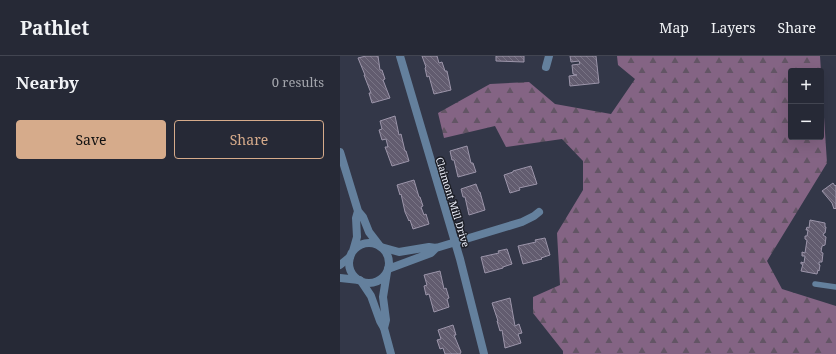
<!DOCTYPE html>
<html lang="en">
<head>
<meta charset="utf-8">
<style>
  body { margin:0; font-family:"Noto Serif",serif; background:#2e313e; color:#f1f3f6 }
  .controls { position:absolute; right:12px; top:12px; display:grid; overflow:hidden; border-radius:4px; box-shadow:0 4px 16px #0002 }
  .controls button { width:36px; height:36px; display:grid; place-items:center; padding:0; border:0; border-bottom:1px solid #424551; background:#262936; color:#f1f3f6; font:20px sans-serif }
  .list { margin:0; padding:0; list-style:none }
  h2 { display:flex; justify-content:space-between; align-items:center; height:52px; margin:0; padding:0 16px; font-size:17px }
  h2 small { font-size:13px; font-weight:400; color:#a4a6ad }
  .actions { display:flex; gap:8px; padding:12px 16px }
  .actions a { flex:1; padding:9px 0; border:1px solid #d6ab8b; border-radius:4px; text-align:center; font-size:14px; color:#d6ab8b }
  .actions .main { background:#d6ab8b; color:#111 }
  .map { position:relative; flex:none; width:496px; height:298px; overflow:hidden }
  header { display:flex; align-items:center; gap:24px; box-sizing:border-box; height:56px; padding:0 20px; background:#262936; border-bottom:1px solid #424551 }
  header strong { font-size:19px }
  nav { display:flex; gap:22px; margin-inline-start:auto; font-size:14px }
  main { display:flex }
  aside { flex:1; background:#262936 }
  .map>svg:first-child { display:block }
  .forest { fill:url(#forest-firs); fill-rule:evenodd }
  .building { fill:url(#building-back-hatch); stroke:#9c95aa }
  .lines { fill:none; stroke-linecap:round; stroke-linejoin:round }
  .service { stroke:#64809d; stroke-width:5.5 }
  .minor { stroke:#64809d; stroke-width:8 }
  .tertiary { stroke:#64809d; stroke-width:8 }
  .labels { text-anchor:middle; stroke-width:3; stroke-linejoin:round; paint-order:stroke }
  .street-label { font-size:10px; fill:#f0f3fe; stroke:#1d1f27 }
</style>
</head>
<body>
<header>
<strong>Pathlet</strong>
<nav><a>Map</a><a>Layers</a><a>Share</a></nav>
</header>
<main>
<aside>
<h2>Nearby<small>0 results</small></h2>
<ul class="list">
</ul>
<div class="actions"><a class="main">Save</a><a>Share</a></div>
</aside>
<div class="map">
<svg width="496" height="298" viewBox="0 0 496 298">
  <defs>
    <pattern id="forest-firs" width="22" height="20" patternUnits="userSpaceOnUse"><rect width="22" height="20" fill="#846484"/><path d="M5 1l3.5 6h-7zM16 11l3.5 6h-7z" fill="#635565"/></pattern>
    <pattern id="building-back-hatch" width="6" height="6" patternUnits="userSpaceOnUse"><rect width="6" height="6" fill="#625c6f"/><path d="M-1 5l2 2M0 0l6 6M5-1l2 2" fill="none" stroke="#797485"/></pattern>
  </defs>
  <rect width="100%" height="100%" fill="#333748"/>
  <path class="forest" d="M277 0H480L487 107 427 205 442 233 496 250V298H223V295L193 257V241L220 229 217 177 243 134V105L222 83 166 91 155 70 104 82 98 57 150 28 189 26 215 48 271 58 295 23 278 9ZM451 15H481V81H451Z"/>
  <path class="building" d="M26 0H38L40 14H42L45 23 43 24 50 42 32 47 29 37H31L24 19H25L18 2Z
    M82 0H97L99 7 102 6 105 15H107L111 34 94 38 89 20 87 21 85 12 86 11Z
    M156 0H184V6L156 5Z
    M230 0H256L259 27 230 30 229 20 237 19 233 18 232 9 240 8 239 5 231 6Z
    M55 60 59 79 61 78 65 95H66L69 105 52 110 45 91H48L46 83 42 84 39 74 42 73 40 65Z
    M127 90 131 107H133L136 116 118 121 114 104H112L110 95Z
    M191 110 197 128 179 132 180 134 170 137 164 119 173 116V115Z
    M74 124 79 141H80L83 150 81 151 84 159 86 158 89 168 73 173 70 164 69 165 65 156 61 138 60 139 57 129Z
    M493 127 495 130 496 129V153L495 152 494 153 492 147 482 135Z
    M136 128 139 136H140L145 154 129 159 125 141H123L121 133Z
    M470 164 485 167V171H486L485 177H484L483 179 486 181 485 189 482 190 481 196 483 197 482 206H479V208L480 209 479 215 478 214 477 218 461 215 463 208H461V206L464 207 465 200H462V196L465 197 467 184 465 183V180H467L468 174H466L467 171 469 172Z
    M205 182 210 199 201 202 202 203 183 208 178 190 196 186 195 184Z
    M167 193 172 208 163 211V212L145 217 141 201 159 197 158 195Z
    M100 215 104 233 106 232 109 242 107 243 109 251 94 256 89 238 86 239 84 230 87 229 84 219Z
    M170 242 175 270 179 268 182 277 178 278 181 287 165 292 162 274 160 275 157 265H158L152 247Z
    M113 269 116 279H114L121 296 120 298H105L103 292 100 293 97 284 101 283 98 274Z"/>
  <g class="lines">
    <path class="service" d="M475 228 496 231"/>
    <path class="minor" d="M60 0 120 203 144 298
      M206 11 209 0
      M41 191 59 196 89 191 96 192 182 166 194 160 199 156
      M0 209 10 201
      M48 213 91 197 96 192
      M0 222 19 224"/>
    <path class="tertiary" d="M0 96 18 155 23 161 29 176 39 189
      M9 207a20 20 0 1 1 40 0a20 20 0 1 1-40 0Z
      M13 195 17 181 16 162 18 155
      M21 225 31 240 40 265 44 272 51 298
      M44 272 46 264 43 241 47 216"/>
  </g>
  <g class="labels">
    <g class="street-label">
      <text transform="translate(113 146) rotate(73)" y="4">Claimont Mill Drive</text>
    </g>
  </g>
</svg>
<div class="controls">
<button>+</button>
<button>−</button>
</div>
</div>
</main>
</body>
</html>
